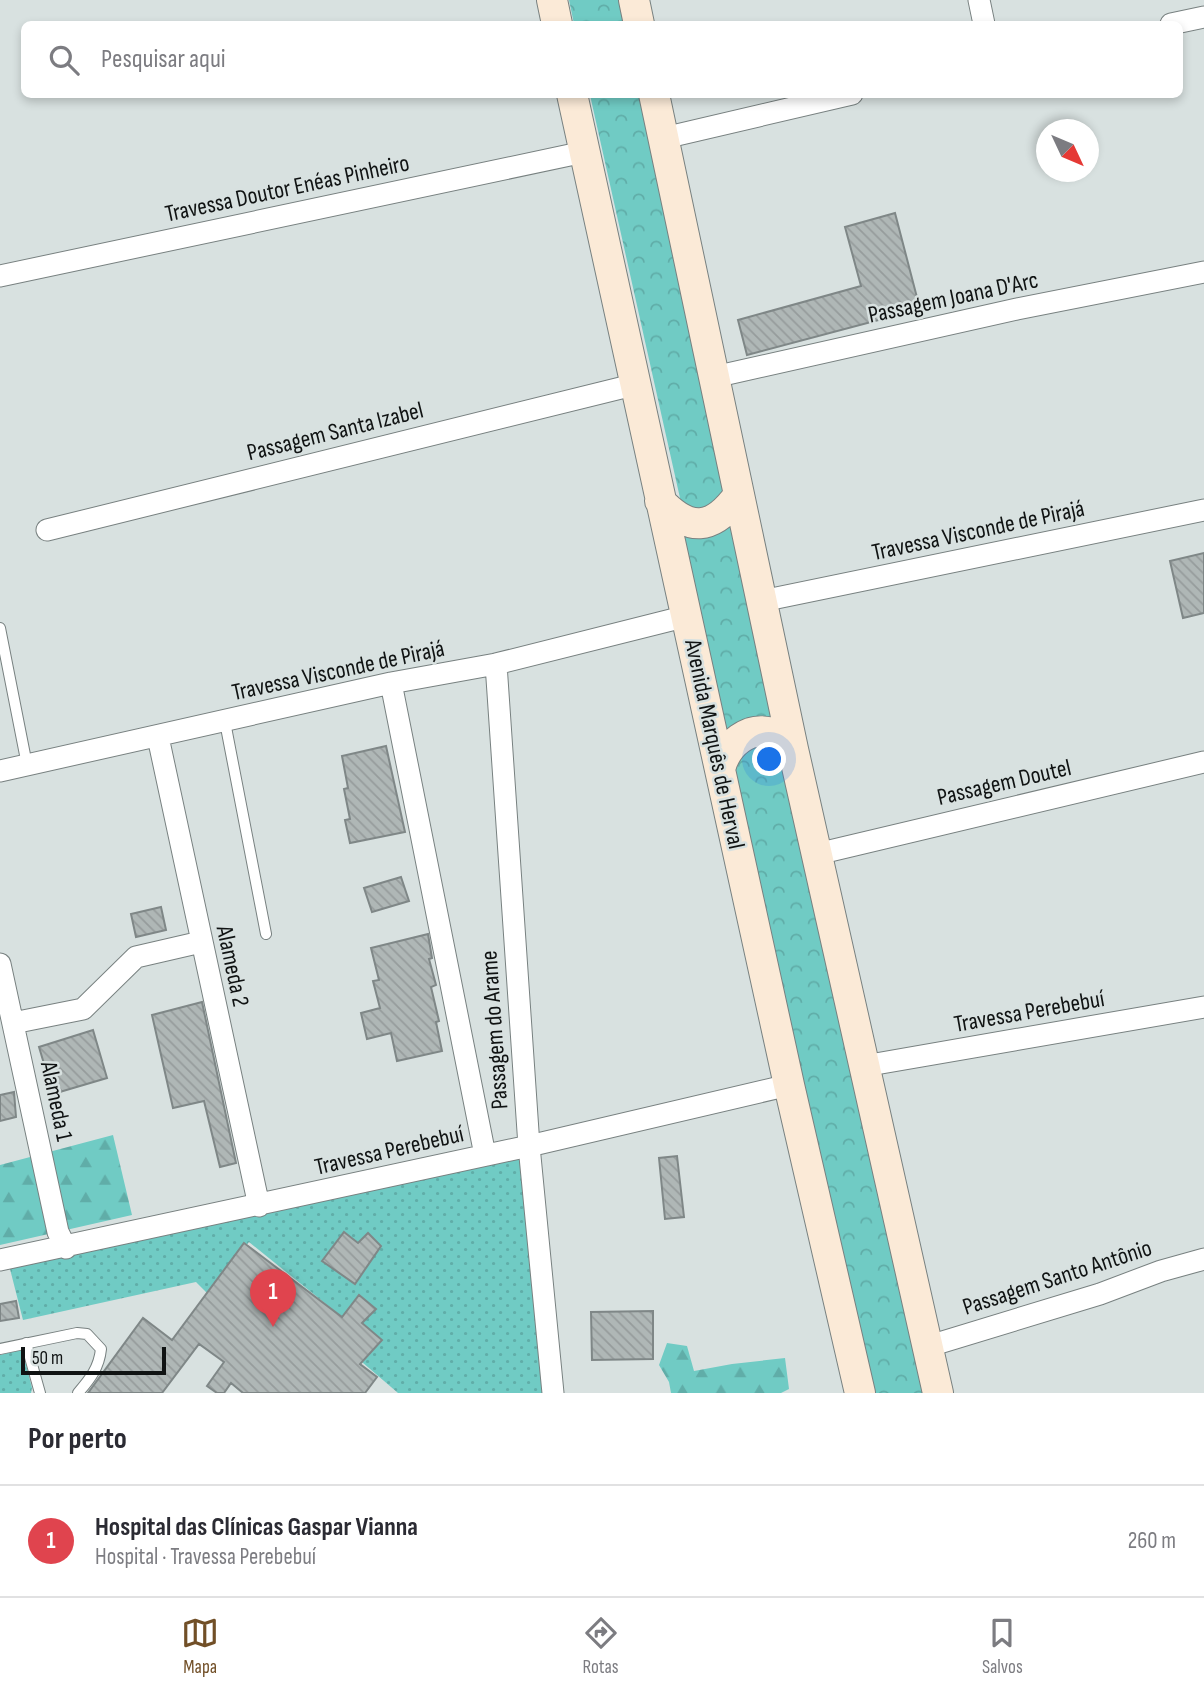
<!DOCTYPE html>
<html lang="pt">
<head>
<meta charset="utf-8">
<style>
  body { margin:0; font-family:"Sofia Sans Condensed",sans-serif; background:#f2f2f3; color:#2b2b33 }
  .compass { position:absolute; left:1036px; top:119px; width:63px; height:63px; border-radius:50%; background:#fff; box-shadow:0 4px 10px #0003; rotate:134deg }
  .scale { position:absolute; left:21px; bottom:18px; width:145px; box-sizing:border-box; padding-left:7px; border:4px solid #101313; border-top:0; font-size:19px; line-height:24px; white-space:nowrap; color:#101313; -webkit-text-stroke:5px #d8e1e0; paint-order:stroke }
  .you { position:absolute; left:770px; top:760px; width:24px; height:24px; margin:-18px; border:5px solid #fff; border-radius:50%; background:#1a73e8; box-shadow:0 0 0 10px #1a73e833 }
  .badge { display:grid; place-items:center; width:46px; height:46px; border-radius:50%; background:#714f27; color:#fff; font-size:23px; font-weight:700 }
  .pin { position:absolute; translate:-50% -58px; filter:drop-shadow(0 2px 4px #0008) }
  .pin::after { content:''; position:absolute; top:37px; width:24px; height:21px; background:inherit; clip-path:polygon(0 0,100% 0,50% 100%) }
  .list { margin:0; padding:0; list-style:none }
  h2 { display:flex; justify-content:space-between; align-items:center; height:91px; margin:0; padding:0 28px; font-size:30px }
  h2 small { font-size:23px; font-weight:400; color:#7c7c81 }
  .list li { display:grid; grid-template-columns:46px 1fr auto; gap:21px; align-items:center; box-sizing:border-box; height:112px; padding:0 28px; border-top:2px solid #e1e1e2 }
  .list b { display:block; font-size:26px; white-space:nowrap }
  .list p { margin:0; font-size:23px; white-space:nowrap; color:#7c7c81 }
  .list em { font-size:23px; font-style:normal; color:#7c7c81 }
  .icon { flex:none; width:38px; height:38px; fill:none; stroke:currentColor; stroke-width:2; stroke-linecap:round; stroke-linejoin:round }
  .map { position:relative; flex:none; width:1204px; height:1393px; overflow:hidden }
  .search { position:absolute; background:#fff; box-shadow:0 4px 10px #0003; left:21px; right:21px; top:21px; height:77px; display:flex; align-items:center; gap:18px; box-sizing:border-box; padding:0 24px; border-radius:10px; color:#7c7c81; font-size:26px }
  .sheet { height:203px; background:#fff }
  nav { display:flex; justify-content:space-around; align-items:center; box-sizing:border-box; height:98px; border-top:2px solid #e1e1e2; background:#fff; font-size:19px; color:#7c7c81 }
  nav a { display:grid; justify-items:center; gap:4px }
  nav .on { color:#714f27 }
  .map>svg:first-child { display:block }
  .grass { fill:url(#grass-dots) }
  .forest { fill:url(#forest-firs) }
  .park { fill:url(#park-crowns) }
  .building { fill:url(#building-back-hatch); stroke:#7f8787; stroke-width:2 }
  .lines { fill:none; stroke-linecap:round; stroke-linejoin:round }
  .lane-casing { stroke:#788180; stroke-width:12 }
  .street-casing { stroke:#788180; stroke-width:23 }
  .secondary-casing { stroke:#788180; stroke-width:32 }
  .lane { stroke:#fff; stroke-width:10 }
  .street { stroke:#fff; stroke-width:21 }
  .secondary { stroke:#fbead7; stroke-width:30 }
  .labels { text-anchor:middle; stroke-width:5; stroke-linejoin:round; paint-order:stroke }
  .street-label { font-size:24px; fill:#101313; stroke:#d8e1e0 }
</style>
</head>
<body>
<div class="map">
<svg width="1204" height="1393" viewBox="0 0 1204 1393">
  <defs>
    <pattern id="grass-dots" width="8" height="8" patternUnits="userSpaceOnUse" patternTransform="scale(1.75)"><rect width="8" height="8" fill="#70cbc4"/><path d="M2 2h.1M6 6h.1" fill="none" stroke="#60ada8" stroke-width="1.8" stroke-linecap="round"/></pattern>
    <pattern id="forest-firs" width="22" height="20" patternUnits="userSpaceOnUse" patternTransform="scale(1.75)"><rect width="22" height="20" fill="#70cbc4"/><path d="M5 1l3.5 6h-7zM16 11l3.5 6h-7z" fill="#60ada8"/></pattern>
    <pattern id="park-crowns" width="20" height="18" patternUnits="userSpaceOnUse" patternTransform="scale(1.75)"><rect width="20" height="18" fill="#70cbc4"/><path d="M2 6a3 3 0 1 1 6 0M12 15a3 3 0 1 1 6 0" fill="none" stroke="#60ada8"/></pattern>
    <pattern id="building-back-hatch" width="6" height="6" patternUnits="userSpaceOnUse" patternTransform="scale(1.75)"><rect width="6" height="6" fill="#afb7b6"/><path d="M-1 5l2 2M0 0l6 6M5-1l2 2" fill="none" stroke="#969c9c"/></pattern>
  </defs>
  <rect width="100%" height="100%" fill="#d8e1e0"/>
  <path class="grass" d="M525 1152 549 1393H398L334 1338 347 1321 249 1242 207 1293 196 1282 23 1320 10 1269Z
    M22 1349 32 1388 31 1393H0V1355Z"/>
  <path class="forest" d="M113 1135 132 1215 0 1245V1165Z
    M667 1343 687 1346 694 1371 732 1364 785 1358 789 1389 781 1393H671L669 1382 659 1365Z"/>
  <path class="park" d="M569 0H623L628 24H574Z
    M590 95H643L729 485 701 514 682 507Z
    M728 516 783 731 724 738 679 523Z
    M748 741 782 745 925 1393H868L728 764Z"/>
  <path class="building" d="M895 213 920 309 747 355 738 320 861 286 845 227Z
    M1204 553V613L1183 618 1170 561Z
    M386 746 405 832 350 843 345 820 350 819 344 789 348 788 342 756Z
    M401 877 409 901 372 912 364 888Z
    M161 907 166 930 136 937 131 914Z
    M428 934 432 958 429 959 436 985 431 987 439 1021 436 1022 442 1051 397 1061 391 1033 367 1039 361 1013 380 1008 373 981 379 980 371 948Z
    M202 1002 236 1163 220 1167 204 1101 173 1108 152 1015Z
    M93 1030 107 1078 53 1094 39 1047Z
    M14 1092 16 1117 0 1121V1095Z
    M677 1156 684 1217 665 1219 659 1158Z
    M344 1232 358 1243 368 1233 381 1246 355 1284 322 1261Z
    M244 1243 342 1317 359 1295 376 1309 362 1323 382 1340 360 1364 377 1377 365 1393H243L231 1383 224 1393H217L207 1386 224 1362 199 1344 162 1393H88L143 1318 172 1340Z
    M16 1301 19 1318 0 1321V1304Z
    M653 1311V1359L592 1360 591 1312Z"/>
  <g class="lines">
    <defs>
      <path id="lane" d="M0 628 27 765
        M225 722 266 934
        M26 1343 40 1393
        M0 1349 77 1333 87 1334 101 1349C99 1368 90 1379 78 1393"/>
      <path id="street" d="M979 0 984 24
        M1171 24 1204 17
        M664 138 852 94
        M0 276 584 152
        M714 377 1017 309 1204 272
        M47 530 637 384
        M762 601 1204 510
        M496 664 529 1146 553 1393
        M391 683 485 1155
        M158 737 259 1206
        M0 771 391 683 496 664 687 616
        M817 854 1204 762
        M0 964 58 1232 66 1248
        M13 1023 83 1009 136 957 201 942
        M864 1066 1204 1007
        M0 1260 529 1146 789 1085
        M926 1347 1100 1294 1161 1271 1204 1259"/>
      <path id="secondary" d="M552 0 557 24
        M634 0 639 24
        M572 94 789 1085 860 1393
        M654 94 793 749 938 1393
        M660 501C689 532 712 531 738 496
        M720 769C726 745 748 724 775 734 782 737 788 744 793 749"/>
    </defs>
    <use href="#lane" class="lane-casing"/>
    <use href="#street" class="street-casing"/>
    <use href="#secondary" class="secondary-casing"/>
    <use href="#lane" class="lane"/>
    <use href="#street" class="street"/>
    <use href="#secondary" class="secondary"/>
  </g>
  <g class="labels">
    <g class="street-label">
      <text transform="translate(287 188) rotate(-12)" y="8">Travessa Doutor Enéas Pinheiro</text>
      <text transform="translate(953 297) rotate(-12)" y="8">Passagem Joana D'Arc</text>
      <text transform="translate(335 431) rotate(-14)" y="8">Passagem Santa Izabel</text>
      <text transform="translate(978 530) rotate(-12)" y="8">Travessa Visconde de Pirajá</text>
      <text transform="translate(338 670) rotate(-12)" y="8">Travessa Visconde de Pirajá</text>
      <text transform="translate(715 744) rotate(78)" y="8">Avenida Marquês de Herval</text>
      <text transform="translate(1004 782) rotate(-13)" y="8">Passagem Doutel</text>
      <text transform="translate(233 966) rotate(78)" y="8">Alameda 2</text>
      <text transform="translate(1029 1011) rotate(-10)" y="8">Travessa Perebebuí</text>
      <text transform="translate(494 1030) rotate(-94)" y="8">Passagem do Arame</text>
      <text transform="translate(57 1101) rotate(78)" y="8">Alameda 1</text>
      <text transform="translate(389 1150) rotate(-13)" y="8">Travessa Perebebuí</text>
      <text transform="translate(1057 1277) rotate(-18)" y="8">Passagem Santo Antônio</text>
    </g>
  </g>
</svg>
<svg class="compass" viewBox="-18 -18 36 36"><path d="M0-13l5 13h-10z" fill="#e53935"/><path d="M0 13l5-13h-10z" fill="#7c7c81"/></svg>
<div class="scale">50 m</div>
<div class="you"></div>
<div class="pin badge" style="left:273px;top:1327px;background:#e0444e">1</div>
<div class="search"><svg class="icon" aria-label="search" viewBox="0 0 24 24"><circle cx="10" cy="10" r="6"/><path d="M15 15l6 6"/></svg>Pesquisar aqui</div>
</div>
<section class="sheet">
<h2>Por perto<small></small></h2>
<ul class="list">
<li><span class="badge" style="background:#e0444e">1</span><div><b>Hospital das Clínicas Gaspar Vianna</b><p>Hospital · Travessa Perebebuí</p></div><em>260 m</em></li>
</ul>
</section>
<nav>
<a class="on"><svg class="icon" aria-label="map" viewBox="0 0 24 24"><path d="M3 6l6-2 6 2 6-2v14l-6 2-6-2-6 2zM9 4v14M15 6v14"/></svg>Mapa</a>
<a><svg class="icon" aria-label="directions" viewBox="0 0 24 24"><path d="M12 3l9 9-9 9-9-9zM9 14v-3h6M13 9l2 2-2 2"/></svg>Rotas</a>
<a><svg class="icon" aria-label="saved" viewBox="0 0 24 24"><path d="M7 4h10v16l-5-4-5 4z"/></svg>Salvos</a>
</nav>
</body>
</html>
